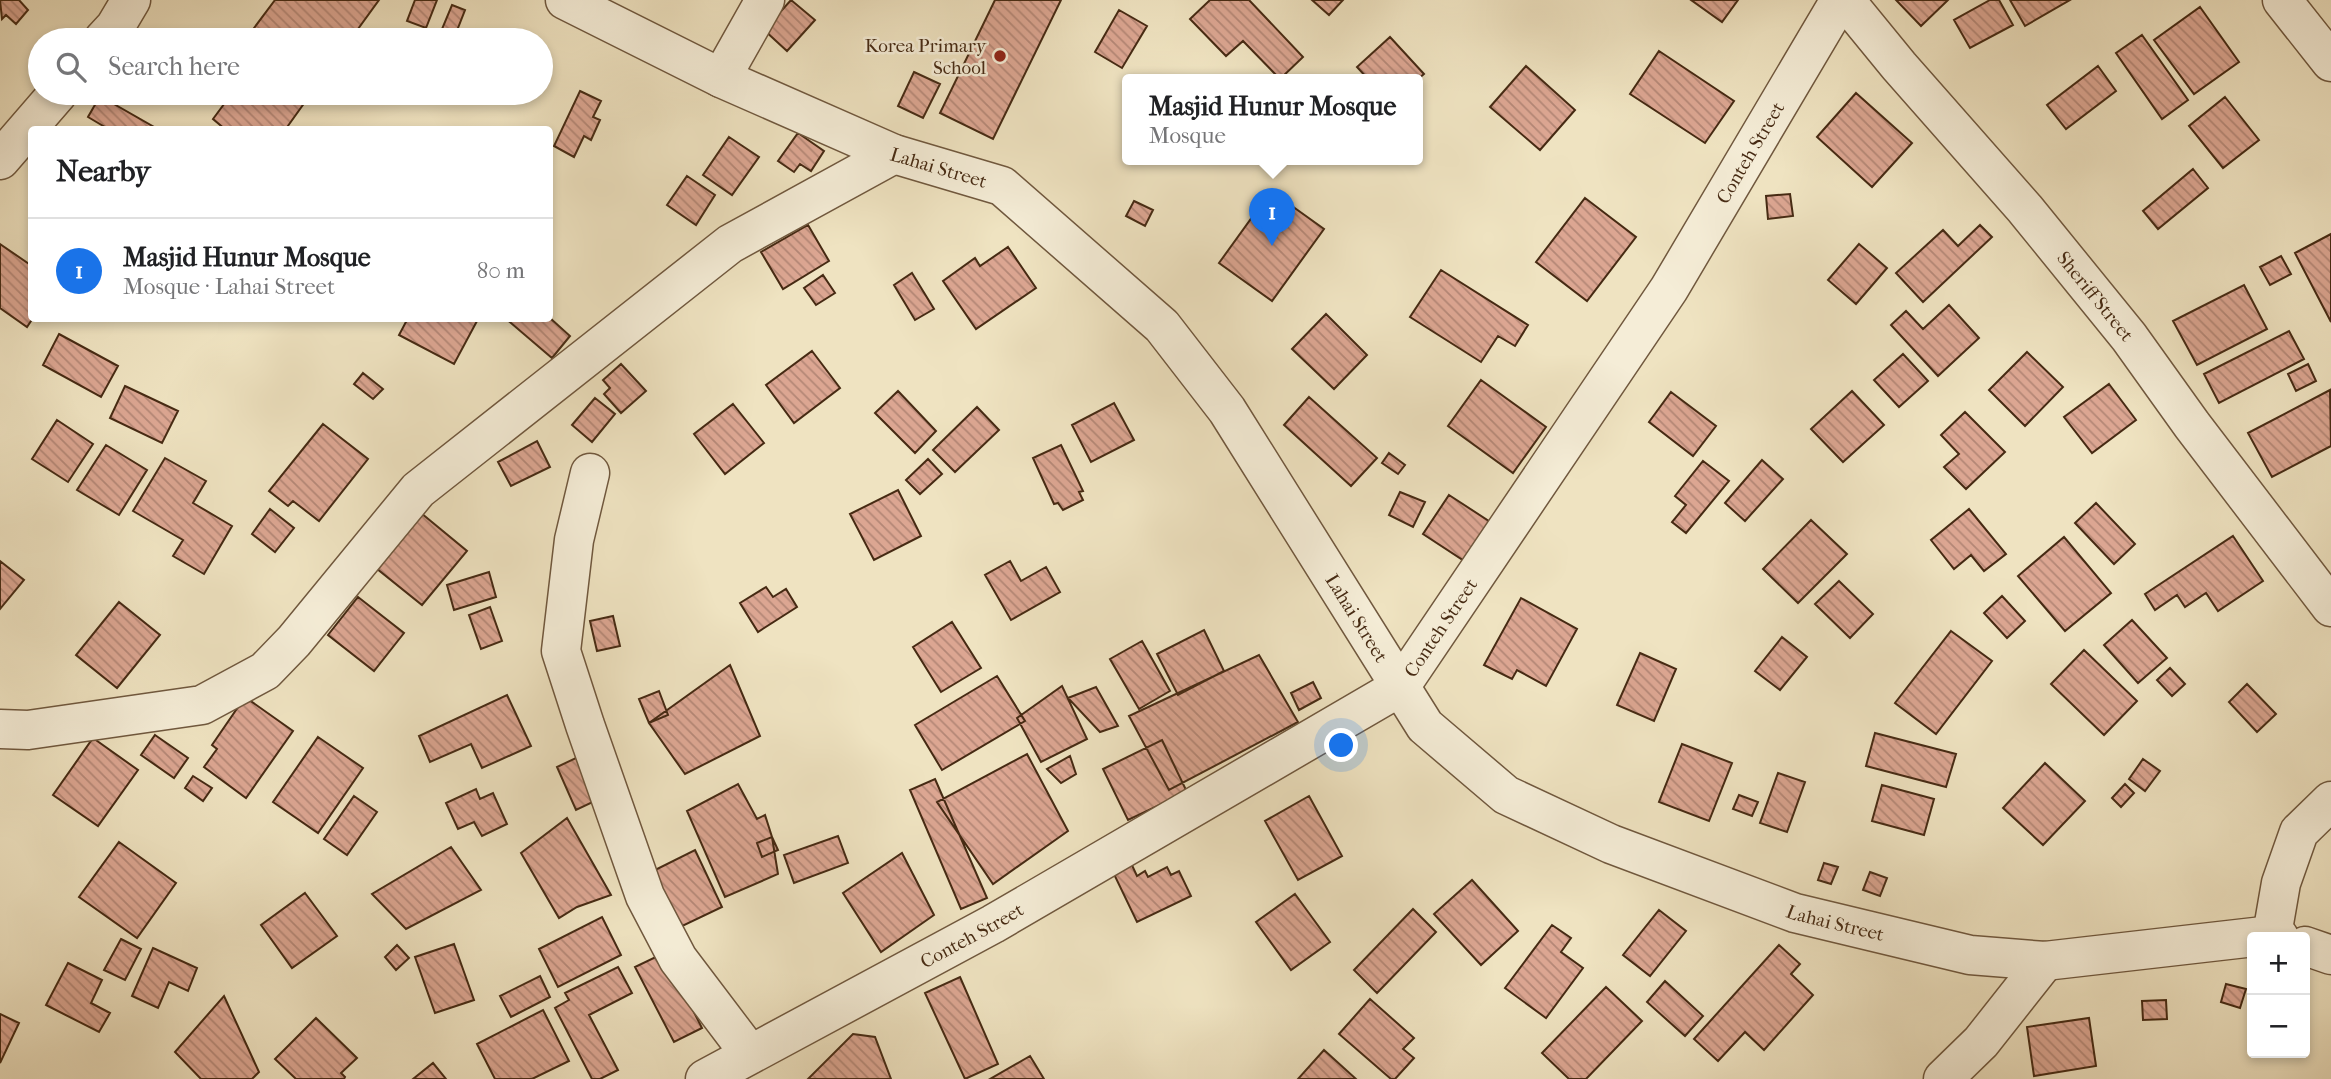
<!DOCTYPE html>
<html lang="en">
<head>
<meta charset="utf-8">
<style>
  body { margin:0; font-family:"IM FELL French Canon",serif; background:#f2f2f2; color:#202124 }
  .controls { position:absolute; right:21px; bottom:21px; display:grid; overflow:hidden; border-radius:7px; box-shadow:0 4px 10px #0003 }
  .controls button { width:63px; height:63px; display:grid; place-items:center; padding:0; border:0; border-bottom:2px solid #e0e0e0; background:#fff; color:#202124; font:35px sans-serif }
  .you { position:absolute; left:1342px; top:746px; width:24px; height:24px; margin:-18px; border:5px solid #fff; border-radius:50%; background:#1a73e8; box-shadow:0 0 0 10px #1a73e833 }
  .badge { display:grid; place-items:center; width:46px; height:46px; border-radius:50%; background:#1a73e8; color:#fff; font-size:23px; font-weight:700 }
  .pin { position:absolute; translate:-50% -58px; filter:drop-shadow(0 2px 4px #0008) }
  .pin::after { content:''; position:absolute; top:37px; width:24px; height:21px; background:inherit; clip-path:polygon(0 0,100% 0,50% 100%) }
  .popup { position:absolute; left:1122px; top:74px; width:301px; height:91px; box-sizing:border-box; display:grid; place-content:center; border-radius:7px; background:#fff; filter:drop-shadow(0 2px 5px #0005); font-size:23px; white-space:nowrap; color:#757577 }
  .popup b { font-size:26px; color:#202124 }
  .popup::after { content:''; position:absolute; left:50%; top:100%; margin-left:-14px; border:14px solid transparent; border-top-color:#fff }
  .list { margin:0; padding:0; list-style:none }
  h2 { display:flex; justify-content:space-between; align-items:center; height:91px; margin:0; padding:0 28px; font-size:30px }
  h2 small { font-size:23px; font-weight:400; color:#757577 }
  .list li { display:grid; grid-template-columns:46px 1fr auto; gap:21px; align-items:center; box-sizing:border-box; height:105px; padding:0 28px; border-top:2px solid #e0e0e0 }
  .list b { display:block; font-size:26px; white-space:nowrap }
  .list p { margin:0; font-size:23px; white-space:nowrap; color:#757577 }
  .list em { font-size:23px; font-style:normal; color:#757577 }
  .icon { flex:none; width:38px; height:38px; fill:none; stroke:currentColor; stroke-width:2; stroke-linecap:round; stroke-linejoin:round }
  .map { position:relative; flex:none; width:2331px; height:1079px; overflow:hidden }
  .search { position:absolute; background:#fff; box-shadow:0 4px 10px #0003; left:28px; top:28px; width:525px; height:77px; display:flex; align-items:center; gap:18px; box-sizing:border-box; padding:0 24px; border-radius:38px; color:#757577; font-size:26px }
  .panel { position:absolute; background:#fff; box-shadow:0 4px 10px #0003; left:28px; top:126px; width:525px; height:196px; border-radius:7px }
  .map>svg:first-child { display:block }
  .building { fill:url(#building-back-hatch); stroke:#462a13; stroke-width:2 }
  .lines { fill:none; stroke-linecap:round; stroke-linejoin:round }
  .minor-casing { stroke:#70583e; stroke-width:41 }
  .minor { stroke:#f5edd7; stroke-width:38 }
  .poi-dot { fill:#8f2418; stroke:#f5edd7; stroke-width:2.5 }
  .labels { text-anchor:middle; stroke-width:5; stroke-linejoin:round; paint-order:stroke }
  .poi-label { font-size:19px; fill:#462a13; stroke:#f5edd7; text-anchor:end }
  .street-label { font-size:19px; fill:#462a13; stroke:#f5edd7 }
</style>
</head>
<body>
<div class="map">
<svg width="2331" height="1079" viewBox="0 0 2331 1079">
  <defs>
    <pattern id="building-back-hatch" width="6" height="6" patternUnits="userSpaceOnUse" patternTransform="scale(1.75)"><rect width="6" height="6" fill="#dca692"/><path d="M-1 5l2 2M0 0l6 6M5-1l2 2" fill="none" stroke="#b48776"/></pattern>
  </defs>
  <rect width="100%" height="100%" fill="#efe3c1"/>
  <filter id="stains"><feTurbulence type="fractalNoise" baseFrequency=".00286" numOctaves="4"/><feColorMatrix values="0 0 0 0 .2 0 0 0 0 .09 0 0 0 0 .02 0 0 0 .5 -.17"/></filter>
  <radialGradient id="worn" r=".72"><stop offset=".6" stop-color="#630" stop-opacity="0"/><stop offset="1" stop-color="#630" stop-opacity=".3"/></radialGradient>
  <path class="building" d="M0 0H19L28 10 16 24 6 15 2 19Z
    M275 0H379L350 40H245Z
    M415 0H437L426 28 407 21Z
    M791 0 815 20 787 51 764 30Z
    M995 0H1061L993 139 940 113Z
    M1210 0H1249L1303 57 1280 79 1243 41 1226 56 1190 19Z
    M1312 0H1343L1329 15Z
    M1691 0H1738L1722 22Z
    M1896 0H1948L1921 26Z
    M1990 0H1999L2013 25 1970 48 1954 20Z
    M2010 0H2070L2025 26Z
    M452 5 465 10 456 33 442 29Z
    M2200 7 2239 62 2194 94 2154 40Z
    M1119 10 1147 26 1122 68 1095 52Z
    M2142 35 2188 100 2162 119 2116 53Z
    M1390 37 1424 74 1417 80H1369L1357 67Z
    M1659 51 1734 101 1705 143 1630 94Z
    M1526 66 1575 110 1540 150 1490 107Z
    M2098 66 2116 91 2066 129 2047 105Z
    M914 72 940 84 923 118 898 106Z
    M580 91 601 101 593 117 600 120 591 140 584 136 574 157 554 146Z
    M216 93H293L305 102 285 130H226L213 119 227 100Z
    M1856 93 1912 143 1872 187 1817 137Z
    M100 96 154 127 153 130H110L88 117Z
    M2225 97 2259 140 2223 168 2189 126Z
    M798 133 824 151 811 171 800 164 794 172 778 161Z
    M729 137 759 157 732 195 703 175Z
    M2193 169 2208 188 2158 229 2143 211Z
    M687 176 715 195 696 225 667 205Z
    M1271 191 1324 229 1272 301 1219 263Z
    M1790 194 1793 216 1768 219 1766 196Z
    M1585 198 1636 237 1587 301 1536 262Z
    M1134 201 1153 210 1145 226 1126 216Z
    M808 225 829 261 783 289 761 252Z
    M1980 225 1992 237 1923 302 1896 273 1943 230 1958 246Z
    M2331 234V322L2295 253Z
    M0 244 32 266 33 318 27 327 0 308Z
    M1859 244 1887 268 1856 304 1828 280Z
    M1008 247 1036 288 976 329 943 281 975 258 980 266Z
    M2281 256 2291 274 2270 285 2260 267Z
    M1441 270 1528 325 1515 346 1498 336 1481 362 1410 317Z
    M912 273 934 309 915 320 894 285Z
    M823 275 835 293 816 305 804 288Z
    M2244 285 2267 329 2197 365 2173 321Z
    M1949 305 1979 338 1938 376 1891 325 1906 311 1923 329Z
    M1326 314 1367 355 1334 389 1292 349Z
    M408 318H473L477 321 454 364 399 335Z
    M505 318H550L570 336 552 358Z
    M2289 331 2304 359 2219 403 2204 374Z
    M59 334 118 366 101 397 43 365Z
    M812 351 840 388 794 423 766 385Z
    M2027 352 2063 387 2025 426 1989 390Z
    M1903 354 1928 381 1899 407 1874 380Z
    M621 364 646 391 621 413 604 394 610 388 603 380Z
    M2308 364 2316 381 2296 391 2288 374Z
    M363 373 383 389 373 399 354 384Z
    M1481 380 1546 427 1513 473 1448 426Z
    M2109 384 2136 420 2092 453 2064 417Z
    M125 386 178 411 162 443 110 418Z
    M2330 390 2331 446 2272 477 2248 433Z
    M898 391 936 431 915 453 875 413Z
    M1852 391 1884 425 1843 462 1811 429Z
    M1671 392 1716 426 1693 456 1649 422Z
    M1309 397 1377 458 1351 486 1284 425Z
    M595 398 615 414 592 442 572 425Z
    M1114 403 1134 440 1091 462 1072 425Z
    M733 404 764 443 725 474 694 434Z
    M977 407 999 430 955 472 933 450Z
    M1965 412 2005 452 1966 489 1944 467 1959 454 1941 435Z
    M57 420 93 444 68 482 32 459Z
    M323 424 368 459 319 521 293 501 288 506 269 491Z
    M537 441 550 467 511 486 498 462Z
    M106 445 147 470 119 515 77 490Z
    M1061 445 1083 491 1079 492 1083 500 1063 510 1058 503 1054 504 1033 458Z
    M1389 453 1405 465 1398 474 1382 463Z
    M165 458 206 481 193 503 232 526 204 574 173 556 183 540 133 511Z
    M928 459 942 474 920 494 906 480Z
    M1762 460 1783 479 1745 521 1725 503Z
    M1703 461 1729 481 1686 533 1672 522 1686 505 1675 496Z
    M898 490 921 536 874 560 850 514Z
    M1400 492 1425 502 1413 527 1389 515Z
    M1449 495 1498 527 1472 566 1423 534Z
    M2096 503 2135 544 2114 564 2075 523Z
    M270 509 294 528 275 552 252 534Z
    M1969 509 2006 554 1984 571 1971 555 1954 569 1931 540Z
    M421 513 467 551 422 605 376 568Z
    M1811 520 1847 554 1798 603 1763 569Z
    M2233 536 2263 581 2218 611 2206 593 2185 607 2177 595 2155 610 2145 594Z
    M2064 537 2111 593 2065 631 2018 576Z
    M0 561 24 580 0 609Z
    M1010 561 1021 581 1046 567 1060 592 1011 620 985 575Z
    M489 572 496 597 454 610 447 585Z
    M1839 581 1873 614 1850 638 1815 604Z
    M766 587 773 597 786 589 797 607 758 632 740 603Z
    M2002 596 2025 621 2007 638 1984 613Z
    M358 597 404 633 374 671 328 635Z
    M1521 598 1577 629 1546 686 1517 670 1512 679 1484 665Z
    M119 602 160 635 117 688 76 655Z
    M490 607 502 641 481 649 469 615Z
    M613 616 620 646 597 651 590 621Z
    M2132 620 2167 658 2138 683 2104 645Z
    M952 622 981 668 941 692 913 647Z
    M1204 630 1224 671 1178 695 1157 654Z
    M1951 631 1992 661 1936 734 1895 703Z
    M1782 637 1807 657 1780 690 1755 671Z
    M1142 641 1170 691 1139 709 1110 659Z
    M2084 650 2137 701 2104 735 2051 684Z
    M1640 653 1676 669 1654 721 1617 705Z
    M1259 655 1298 722 1169 790 1129 716Z
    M730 665 760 736 685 774 649 723Z
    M2170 668 2185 684 2172 696 2157 680Z
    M997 676 1025 721 942 770 915 725Z
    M1313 682 1321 698 1299 710 1291 693Z
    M2247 684 2276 714 2257 732 2229 702Z
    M1062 686 1087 739 1041 762 1017 718Z
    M1096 687 1118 726 1100 732 1068 698Z
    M659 691 668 715 649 723 639 699Z
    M507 695 531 746 482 768 471 744 430 762 419 736Z
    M245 697 293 731 246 798 204 767 217 749 212 745Z
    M1875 733 1956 754 1946 787 1866 766Z
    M155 735 188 758 174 778 141 755Z
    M318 737 363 768 318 833 273 802Z
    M93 738 138 770 98 826 53 795Z
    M1162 740 1187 792 1128 820 1103 769Z
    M1682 744 1732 763 1709 821 1659 802Z
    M1027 754 1068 831 993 884 937 802Z
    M1070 756 1076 774 1061 783 1047 769Z
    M578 757 597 800 576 810 557 767Z
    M2143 759 2160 771 2145 791 2129 779Z
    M2045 763 2085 801 2043 845 2003 808Z
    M1778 773 1805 782 1787 832 1760 823Z
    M193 776 212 788 203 801 185 788Z
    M935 779 987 898 961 909 910 790Z
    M738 784 757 819 765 815 772 837 778 874 725 897 687 811Z
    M2125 784 2134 793 2121 807 2112 798Z
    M1882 785 1934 799 1924 835 1872 821Z
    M476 789 480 799 493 793 507 824 482 836 474 822 458 829 446 803Z
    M1739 795 1758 802 1752 816 1733 809Z
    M354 796 377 812 347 855 324 839Z
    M1309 796 1342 856 1298 880 1265 821Z
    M567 818 611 895 577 907 559 918 521 853Z
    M838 836 848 863 794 883 784 855Z
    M772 837 778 850 762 857 757 843Z
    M119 842 176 883 137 938 79 897Z
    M451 847 481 890 406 929 372 894Z
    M695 850 722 907 676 929 649 873Z
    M902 853 934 915 881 952 843 893Z
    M1130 861 1137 876 1145 871 1148 877 1167 867 1171 875 1179 871 1191 896 1137 922 1112 870Z
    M1824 863 1838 867 1831 884 1818 880Z
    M1870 872 1887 878 1880 896 1863 890Z
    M1472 880 1518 931 1481 965 1434 914Z
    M305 893 337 936 292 968 261 925Z
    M1295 894 1330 942 1291 970 1256 922Z
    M1413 909 1436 932 1377 993 1354 970Z
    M1659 910 1686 931 1650 976 1623 955Z
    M602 917 621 955 558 987 539 949Z
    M1552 925 1571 938 1561 952 1583 968 1546 1018 1505 988Z
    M121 939 141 949 125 980 104 970Z
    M454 944 474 1000 435 1013 415 957Z
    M397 945 409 958 396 970 385 957Z
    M1779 945 1800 964 1791 974 1813 995 1764 1050 1745 1032 1718 1061 1694 1039Z
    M153 948 197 968 188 991 169 982 158 1008 132 996Z
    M664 953 702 1028 674 1042 635 967Z
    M68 963 102 980 91 1003 110 1013 99 1032 46 1005Z
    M618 967 632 993 589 1015 618 1070 600 1079H592L555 1008 569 1000 565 993Z
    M540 976 550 997 511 1017 500 996Z
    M960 977 998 1064 965 1079 925 993Z
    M1665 981 1703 1016 1685 1036 1647 1002Z
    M2226 984 2246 989 2240 1008 2221 1002Z
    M1606 987 1642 1021 1586 1079H1569L1542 1053Z
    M224 996 259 1072 252 1079H201L175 1052Z
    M1370 999 1414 1038 1403 1049 1414 1058 1395 1079H1391L1339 1034Z
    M2166 1000 2167 1019 2143 1020 2142 1001Z
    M543 1010 569 1061 532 1079H495L477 1044Z
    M0 1014 19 1023 0 1063Z
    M316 1018 357 1058 341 1073 345 1077 344 1079H296L275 1059Z
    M2089 1018 2096 1066 2034 1076 2027 1027Z
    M853 1034 875 1037 891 1079H808Z
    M1324 1050 1356 1079H1298Z
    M1030 1056 1044 1079H990Z
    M433 1063 446 1079H413Z"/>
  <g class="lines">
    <defs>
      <g id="minor">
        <path id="s1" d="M565 0 721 78 894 154 1002 186 1162 326 1227 410 1425 726 1506 795 1611 844 1795 913 1970 955 2045 961 2272 935 2279 937"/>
        <path id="s2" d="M1845 0 1899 66 2025 209 2129 337 2192 425 2331 607"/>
        <path d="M2282 0 2331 62"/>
        <path d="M103 40 115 27 131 0"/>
        <path d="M721 78 765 0"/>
        <path d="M0 160 58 93"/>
        <path d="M590 473 574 540 561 651 585 725 645 896 678 959 750 1054"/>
        <path d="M0 729 28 730 202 705 265 671 294 641 418 490 730 244 894 154"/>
        <path d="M2272 935 2281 883 2299 832 2331 801"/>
        <path d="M2305 946 2331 955"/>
        <path id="s3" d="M705 1079 993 924 1400 687 1669 289 1840 0"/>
        <path d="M1943 1079 1981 1042 2045 961"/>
      </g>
    </defs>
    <use href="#minor" class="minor-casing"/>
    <use href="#minor" class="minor"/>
  </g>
  <circle class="poi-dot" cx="1000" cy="56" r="7"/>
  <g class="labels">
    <g class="poi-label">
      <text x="986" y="52">Korea Primary<tspan x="986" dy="22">School</tspan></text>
    </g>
    <g class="street-label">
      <text dy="7" stroke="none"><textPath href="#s3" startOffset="1437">Conteh Street</textPath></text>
      <text dy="7" stroke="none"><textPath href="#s1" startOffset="410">Lahai Street</textPath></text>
      <text dy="7" stroke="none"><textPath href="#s2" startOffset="388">Sheriff Street</textPath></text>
      <text dy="7" stroke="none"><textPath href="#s1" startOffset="1040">Lahai Street</textPath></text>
      <text dy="7" stroke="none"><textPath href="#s3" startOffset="870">Conteh Street</textPath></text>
      <text dy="7" stroke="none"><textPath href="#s1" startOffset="1628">Lahai Street</textPath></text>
      <text dy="7" stroke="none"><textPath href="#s3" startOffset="303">Conteh Street</textPath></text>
    </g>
  </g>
  <rect width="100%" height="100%" filter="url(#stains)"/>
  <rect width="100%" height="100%" fill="url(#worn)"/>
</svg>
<div class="controls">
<button>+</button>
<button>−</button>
</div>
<div class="you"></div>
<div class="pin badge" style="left:1272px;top:246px">1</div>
<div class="popup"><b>Masjid Hunur Mosque</b>Mosque</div>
<div class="search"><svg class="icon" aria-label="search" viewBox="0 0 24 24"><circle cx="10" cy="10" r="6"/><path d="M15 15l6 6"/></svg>Search here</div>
<section class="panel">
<h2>Nearby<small></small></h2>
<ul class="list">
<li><span class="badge">1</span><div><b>Masjid Hunur Mosque</b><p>Mosque · Lahai Street</p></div><em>80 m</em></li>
</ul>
</section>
</div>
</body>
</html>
